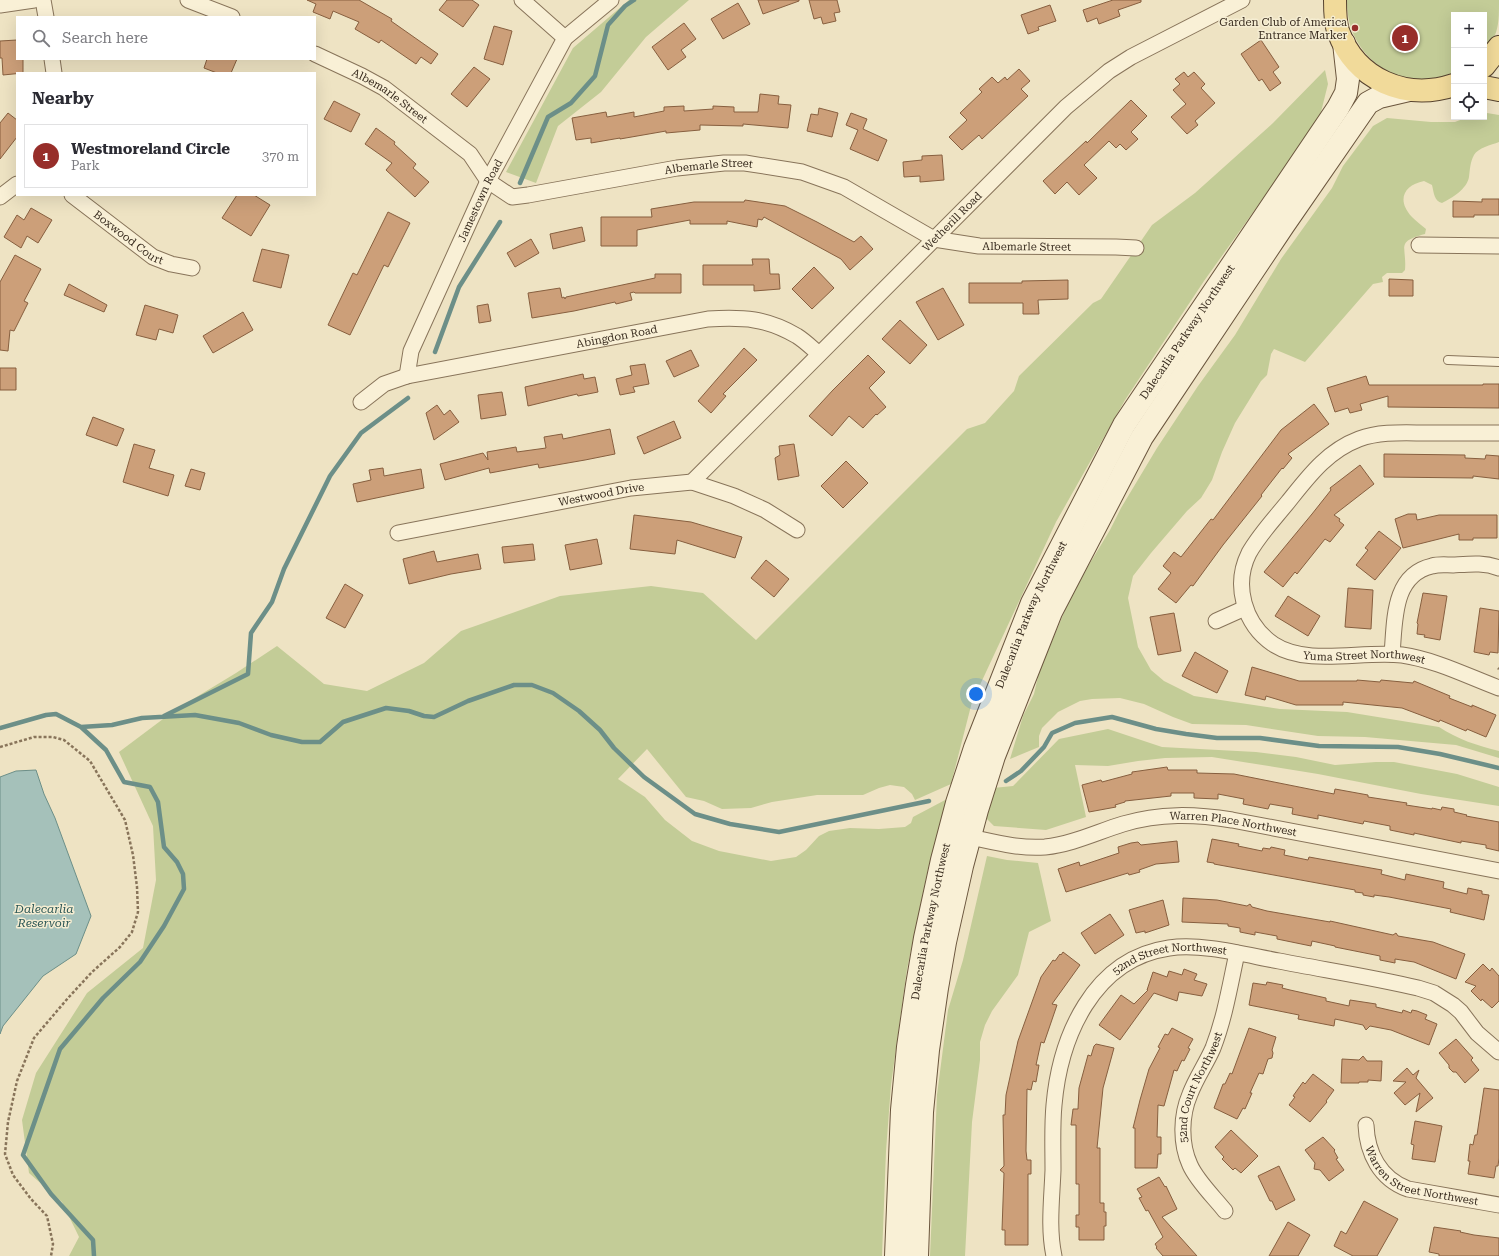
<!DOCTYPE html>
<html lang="en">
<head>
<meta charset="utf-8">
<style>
  body { margin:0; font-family:"Roboto Serif",serif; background:#f2f2f3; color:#2b2b33 }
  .controls { position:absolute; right:12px; top:12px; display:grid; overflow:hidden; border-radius:0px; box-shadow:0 4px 16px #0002 }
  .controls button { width:36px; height:36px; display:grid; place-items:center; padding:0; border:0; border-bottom:1px solid #e1e1e2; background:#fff; color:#2b2b33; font:20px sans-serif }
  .you { position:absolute; left:976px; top:694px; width:14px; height:14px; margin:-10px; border:3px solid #fff; border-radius:50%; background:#1a73e8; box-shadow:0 0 0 6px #1a73e833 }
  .badge { display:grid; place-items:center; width:26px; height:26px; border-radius:50%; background:#972e2a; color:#fff; font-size:13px; font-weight:700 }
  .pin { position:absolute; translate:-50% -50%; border:2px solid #fff; box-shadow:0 1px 4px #0006 }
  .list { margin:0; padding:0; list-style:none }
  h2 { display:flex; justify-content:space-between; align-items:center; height:52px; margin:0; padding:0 16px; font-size:17px }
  h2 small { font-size:13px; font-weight:400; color:#7c7c81 }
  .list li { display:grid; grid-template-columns:26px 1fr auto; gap:12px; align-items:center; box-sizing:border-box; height:64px; margin:0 8px 8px; padding:0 8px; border:1px solid #e1e1e2; border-radius:0px }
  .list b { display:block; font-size:15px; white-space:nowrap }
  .list p { margin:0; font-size:13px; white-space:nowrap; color:#7c7c81 }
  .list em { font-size:13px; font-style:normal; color:#7c7c81 }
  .icon { flex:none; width:22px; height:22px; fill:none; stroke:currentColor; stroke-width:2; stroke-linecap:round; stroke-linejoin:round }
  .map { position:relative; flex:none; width:1499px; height:1256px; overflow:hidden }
  .search { position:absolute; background:#fff; box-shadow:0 4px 16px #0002; left:16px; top:16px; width:300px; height:44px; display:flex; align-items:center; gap:10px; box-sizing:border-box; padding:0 14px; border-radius:0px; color:#7c7c81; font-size:15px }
  .panel { position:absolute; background:#fff; box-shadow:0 4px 16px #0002; left:16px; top:72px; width:300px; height:124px; border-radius:0px }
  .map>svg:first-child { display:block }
  .green { fill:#c3cc97 }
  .water { fill:#a5c1ba; stroke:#6c8f88 }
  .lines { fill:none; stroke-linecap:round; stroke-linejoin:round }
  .stream { stroke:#6c8f88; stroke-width:4.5 }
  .building { fill:#cc9f79; stroke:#875f3f }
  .lane-casing { stroke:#88745a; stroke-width:10 }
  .street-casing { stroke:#88745a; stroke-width:17 }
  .secondary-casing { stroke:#6a553d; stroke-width:24 }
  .primary-casing { stroke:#56422e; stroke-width:24 }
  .path { stroke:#88745a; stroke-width:2.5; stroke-dasharray:3 2; stroke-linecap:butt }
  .lane { stroke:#f9f0d6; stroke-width:8 }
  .street { stroke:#f9f0d6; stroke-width:15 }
  .secondary { stroke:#f9f0d6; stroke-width:22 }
  .primary { stroke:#f1da9a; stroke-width:22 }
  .poi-dot { fill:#972e2a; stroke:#f5edd2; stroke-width:1.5 }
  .labels { text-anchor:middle; stroke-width:3; stroke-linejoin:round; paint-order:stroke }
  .poi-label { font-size:11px; fill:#382b1e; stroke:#f5edd2; text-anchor:end }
  .street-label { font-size:11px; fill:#382b1e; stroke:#f5edd2 }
  .water-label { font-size:12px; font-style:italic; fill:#2d5857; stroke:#f5edd2 }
</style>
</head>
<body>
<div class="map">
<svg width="1499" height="1256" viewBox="0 0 1499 1256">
  <rect width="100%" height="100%" fill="#eee3c3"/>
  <path class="green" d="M629 0H689L646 37 601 92 558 126 536 183 506 172 573 48Z
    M1347 0H1499C1499 25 1499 33 1484 54V15H1454V75C1444 77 1431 81 1420 81 1385 79 1353 51 1348 15 1347 10 1347 5 1347 0Z
    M1325 70 1328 84 1319 120 1204 281 1125 400 1056 522 972 702 951 784 915 800 912 794 904 787 890 785 879 788 863 795H817L772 802 751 808 722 809 704 801 686 797 647 749 618 779 645 797 665 820 692 841 719 851 771 861 796 857 806 850 819 836 829 831 850 828 879 829 905 827 911 823 913 817 947 799 928 869 907 969 891 1085 886 1151 882 1256H69L79 1237 62 1202 29 1173 22 1120 36 1073 87 993 143 948 156 880 153 826 119 752 175 710 236 673 277 646 324 684 367 691 424 663 461 631 560 596 651 586 703 593 756 640 967 429 985 423 1014 391 1019 376 1093 303 1101 299 1152 225 1195 193 1273 123Z
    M1487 113 1499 115V142C1491 145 1478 148 1474 155 1470 162 1470 170 1469 177 1467 189 1452 198 1442 203 1434 201 1434 193 1432 185L1424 181C1404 185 1396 200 1412 217 1416 221 1421 225 1426 229L1425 234C1395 242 1407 246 1405 270L1402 273H1387L1382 277 1383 282 1373 284 1305 362 1274 349 1271 354 1267 375 1261 381 1235 423 1222 452 1212 480 1201 498 1187 511 1151 553 1133 576 1128 598 1138 647 1151 670 1164 681 1194 696 1280 709 1347 712 1439 727C1457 739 1478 746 1499 751V758L1456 745 1365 737 1318 736 1246 725 1192 724 1173 717 1144 704 1120 698 1092 699 1080 701 1058 712 1042 728 1039 736V747L1010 759 1023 716 1034 694 1039 672 1066 608 1087 568 1110 530 1121 508 1157 448 1198 386 1235 335 1281 259 1332 188 1343 166 1373 126 1387 118 1431 122H1455L1468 117H1484V114Z
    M1108 729 1162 747 1256 752 1296 757 1335 765 1376 762H1394L1457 774 1499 787V806L1421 794 1318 774 1212 757 1165 758 1138 761 1108 766 1075 765 1086 817 1046 830 994 826 983 815 993 788 1013 786 1059 739Z
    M987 856 1007 860 1038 863 1051 921 1029 932 1018 975 992 1011 985 1025 980 1042V1060L972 1122 965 1256H930L937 1095 948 1010 963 960Z"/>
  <path class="water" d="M36 770 44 794 55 818 91 916 76 954 43 976 3 1026 0 1034V777L16 771Z"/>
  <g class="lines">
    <path class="stream" d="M520 183 548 117 571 103 595 76 608 25 625 6 634 0
      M435 352 459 287 500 222
      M164 716 248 674 251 633 272 602 284 569 330 476 361 433 408 398
      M81 727 106 750 124 782 150 787 158 802 164 847 177 862 183 874 184 889 164 926 140 962 103 998 60 1049 23 1155 51 1194 93 1240 94 1256
      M0 728 46 715 56 714 81 727 112 725 142 718 195 715 239 723 271 735 302 742H320L343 722 386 708 409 711 424 716 434 717 468 701 514 685H532L553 693 579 711 600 730 614 748 644 777 695 814 730 824 779 832 929 801
      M1006 781 1021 771 1044 747 1052 733 1075 723 1112 717 1156 729 1186 734 1217 738H1260L1319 746 1398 747 1440 754 1499 768"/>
  </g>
  <path class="building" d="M307 0H359L392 19 391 21 438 54 431 64 421 57 416 64 381 40 379 43 355 29 359 22 333 11 330 19 313 12 316 4Z
    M447 0H472L479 5 463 27 439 10Z
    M758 0H799V1L763 14Z
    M809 0H837L840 12 834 13 836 21 823 24 821 17 814 19Z
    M1113 0H1141V2L1118 10 1120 16 1099 24 1097 18 1087 22 1083 10Z
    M738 3 750 24 723 39 711 19Z
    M1050 5 1056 21 1038 27 1039 30 1028 34 1021 15Z
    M684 23 696 39 681 50 686 57 668 70 652 47Z
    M494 26 512 31 503 65 484 59Z
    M17 40V59H23V73L3 75 2 58H0V41Z
    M1261 40 1279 67 1273 72 1281 83 1270 91 1262 79 1259 81 1241 54Z
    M207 59H237L231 73H217L204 68Z
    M474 67 490 79 467 107 451 94Z
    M1019 69 1030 81 1021 89 1028 96 982 139 979 135 962 150 949 137 967 120 960 113 982 92 979 89 992 77 998 83 1005 77 1007 80Z
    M1184 72 1188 77 1194 72 1205 84 1201 88 1215 103 1195 121 1198 125 1187 134 1171 117 1186 104 1173 90 1180 84 1175 79Z
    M760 94 779 96 778 104 791 105 788 128 743 124V126L700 125V130L666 133V131L620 139V138L591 143V138L576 140 572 118 606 112 607 117 634 112V117L664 111V107L684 106V111L713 109V106L734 107V112H758Z
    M1131 100 1147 116 1131 132 1138 139 1126 150 1120 144 1116 148 1109 141 1084 165 1097 178 1079 195 1067 182 1055 194 1043 181 1086 141 1087 143Z
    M334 101 360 114 351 132 324 119Z
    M819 108 838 113 832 137 807 131 811 114 818 115Z
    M8 113 17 120V137L0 159V123Z
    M851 113 867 119 863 129 887 140 878 161 850 149 858 130 846 125Z
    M376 128 395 142 394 144 416 164 413 168 429 182 415 197 386 170 392 163 365 144Z
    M942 155 944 180 920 182V176L904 177 903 162 922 160V156Z
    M237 195H254L270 205 251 236 222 218Z
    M1482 199H1499V215H1474V217H1453V201L1482 202Z
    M745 200 785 206 817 222 854 242 861 236 873 249 850 270 841 259 764 217 762 220 758 219 757 227 727 221V224H690V220L637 230V246H601V217H652L651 209 694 202H744Z
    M31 208 52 220 38 243 27 236 21 248 4 237 17 215 24 220Z
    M388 212 410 223 388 267 384 265 350 335 328 325 353 273 357 275Z
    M582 227 585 241 553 249 550 234Z
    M531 239 539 253 515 267 507 253Z
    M262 249 289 255 281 288 253 281Z
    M15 255 41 269 24 301 28 303 14 331 10 330 8 351 0 350V282Z
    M752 259H769L770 274H779L780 289 754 291V285H703V265H753Z
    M814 267 834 288 812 309 792 289Z
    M655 274H681V293H635L634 292 630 293 632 300 616 304 615 302 574 311 532 318 528 293 560 288 562 298 564 297 565 299 566 297 655 278Z
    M1389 279 1413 280V296H1389Z
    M1068 280V299L1038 300 1039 314H1023V303H969V283H1022V281Z
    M69 284 107 305 104 312 64 295Z
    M943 288 964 325 938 340 916 302Z
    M488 304 491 321 479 323 477 306Z
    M145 305 178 315 173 333 159 329 156 340 136 335Z
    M243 312 253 330 213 353 203 336Z
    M900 320 927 345 910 364 882 339Z
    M744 348 757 360 723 394 726 396 711 413 698 401Z
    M691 350 699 366 674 377 666 361Z
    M868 355 885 372 869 388 886 407 877 415 876 414 863 428 849 416 832 436 809 416 833 390Z
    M645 364 649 384 633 387 635 392 620 395 616 379 632 375 630 366Z
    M0 368H16V390H0Z
    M583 374 584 379 595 377 598 392 578 396 577 394 528 406 525 387Z
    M1366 376 1369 385H1483V384H1499V408L1388 407V396L1360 404 1362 410 1350 413 1348 408 1335 412 1327 388Z
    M502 392 506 415 481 419 478 395Z
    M1314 404 1329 424 1288 454 1292 458 1283 469 1282 468 1261 495 1262 496 1223 545 1193 586 1191 585 1176 603 1158 589 1171 573 1163 566 1174 552 1181 557 1211 519 1213 520 1281 430Z
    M437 405 444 415 450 410 459 422 434 440 426 413Z
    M93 417 124 429 117 446 86 435Z
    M674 421 681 438 644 454 637 437Z
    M610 429 615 454 585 460 539 468 538 464 490 473 489 468 445 480 440 464 483 453 488 460 487 452 516 447 517 452 546 448 544 437 562 434 563 439Z
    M134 444 155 450 149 468 174 475 168 496 123 482Z
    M794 444 799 476 778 480 775 458 780 455 779 446Z
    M1384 454 1465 455V458L1485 459 1486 455 1499 456V479L1473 476V478L1384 477Z
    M846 461 868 483 843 508 821 486Z
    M1360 465 1374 484 1334 515 1340 519 1339 521 1344 525 1330 542 1325 539 1297 574 1295 572 1283 587 1264 572 1312 514 1331 490 1330 488Z
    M383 468 384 476 421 469 424 488 357 502 353 484 371 480 369 470Z
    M191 469 205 473 200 490 185 486Z
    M1408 514H1416L1417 520 1439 515H1497V538H1473V540H1459V534L1403 548 1395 519Z
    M634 515 691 522 742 537 735 558 677 540 675 554 630 549Z
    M1379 531 1401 548 1375 580 1356 565 1368 550 1365 548Z
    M597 539 602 564 570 570 565 545Z
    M533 544 535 560 504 563 502 547Z
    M434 551 437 562 478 554 481 569 451 574 409 584 403 559Z
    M766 560 789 579 774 597 751 578Z
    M345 584 363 595 345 628 326 618Z
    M1348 588 1373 590 1371 629 1345 627Z
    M1423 593 1447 596 1440 640 1424 637 1425 635 1417 634 1418 624 1417 623Z
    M1288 596 1320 616 1308 636 1275 616Z
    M1480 608 1499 611 1498 653 1490 652 1489 655 1474 652Z
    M1174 613 1181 651 1158 655 1150 617Z
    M1195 652 1228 671 1217 693 1182 676Z
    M1252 667 1299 681H1357V680L1380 682 1381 680 1413 683 1414 681 1450 696 1449 698 1472 707V705L1496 715 1486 737 1467 729 1466 731 1440 720 1439 722 1402 708 1343 702V705H1296L1266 696 1265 700 1245 695Z
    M1167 767 1168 770H1197V773L1234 774 1334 794 1335 789 1368 795V797L1407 803 1406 805 1432 809V808L1441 810 1442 807 1454 809V812L1467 815 1466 816 1499 822V851L1486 848V845L1461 841V843L1414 833V835L1390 830V826L1364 821 1363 824 1318 815V819L1292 814 1293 808 1270 804 1268 809 1243 804 1244 799 1218 794V799L1194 798V793H1171V796L1125 801V802L1115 805 1116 807 1089 812 1082 785 1101 780 1102 782 1132 774V772Z
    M1212 839 1239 844 1238 846 1262 851 1263 848 1270 849 1271 847 1285 850 1284 855 1308 860 1309 857 1320 859 1382 870 1381 874 1405 880 1406 874 1420 877 1444 882 1443 888 1467 894 1468 888 1482 891V894L1489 895 1484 920 1450 912 1451 909 1389 897 1374 895V897L1363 895V893L1355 892V890L1214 864V863L1207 862Z
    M1177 841 1179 862 1156 864 1139 870 1140 872 1129 875 1128 873 1066 892 1058 869 1079 862 1080 866 1119 853 1118 847 1131 843 1138 842 1141 845Z
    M1183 898 1217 900 1247 906 1250 904 1252 907 1267 911 1330 922V921L1393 935 1396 933 1398 936 1433 942 1465 954 1456 979 1414 962 1395 959V963L1380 960V956L1335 947V946L1312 941 1311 946 1277 939V936L1255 932V935L1240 932V928L1228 926V924L1182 922Z
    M1163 900 1169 925 1145 933V931L1136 933 1129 910Z
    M1110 914 1124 935 1095 954 1081 933Z
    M1063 952 1080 965 1052 1004 1057 1005 1044 1043 1041 1042 1036 1065H1039L1036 1082 1033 1081 1031 1090 1027 1089 1026 1151 1027 1160H1031V1174H1028V1245H1005V1230H1002L1004 1173 1000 1170 1004 1166 1003 1115H1005L1006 1095 1018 1041 1041 977 1053 960 1055 961 1060 954 1061 955Z
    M1483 964 1490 971 1492 968 1499 976V1001L1492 1008 1482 999 1481 1001 1471 991 1476 986 1465 982Z
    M1184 969 1197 974 1194 980 1207 984 1202 996 1179 992 1177 1001 1154 993 1120 1040 1099 1025 1121 995 1134 1004 1148 990H1147L1153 972 1167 977 1169 971 1182 975Z
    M1267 982 1283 985 1282 988 1290 990 1326 998V1001L1349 1006 1350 1000 1376 1004V1007L1402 1013 1403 1010 1411 1013 1412 1010 1417 1011 1427 1015 1425 1019 1437 1024 1429 1045 1391 1030 1370 1026 1366 1030 1363 1025 1335 1019 1334 1026 1298 1019 1299 1015 1249 1005 1253 983 1266 985Z
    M1172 1028 1193 1039 1188 1048 1190 1049 1184 1061 1182 1060 1177 1071 1174 1070 1164 1106 1158 1105 1157 1137H1161V1154H1158L1157 1168H1135V1128H1133L1140 1100 1149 1069 1160 1048 1158 1047 1165 1034 1168 1035Z
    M1249 1028 1276 1037 1272 1050 1273 1053 1272 1058 1268 1059 1263 1074 1259 1073 1250 1093H1252L1245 1109 1243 1108 1237 1119 1214 1108 1223 1084H1225L1230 1073 1232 1074Z
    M1456 1039 1473 1058 1471 1060 1479 1070 1465 1083 1456 1072H1453L1449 1068V1065L1439 1053Z
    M1096 1044 1114 1048 1103 1088 1097 1148H1100V1203H1104V1212H1106V1226H1104V1240H1079V1227H1076V1215H1079V1184H1076V1125H1071L1073 1109H1078L1079 1088 1088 1055 1091 1056 1094 1046Z
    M1363 1056 1367 1061H1382L1381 1081 1368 1080V1082H1359V1083H1341L1342 1059 1359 1060Z
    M1407 1068 1413 1075 1419 1070 1416 1078 1433 1098 1416 1112 1420 1093 1405 1105 1394 1093 1406 1082 1393 1081Z
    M1313 1074 1334 1090 1326 1101 1327 1102 1310 1122 1289 1105 1295 1097 1293 1096 1303 1082 1305 1084Z
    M1484 1088 1499 1090V1158L1498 1166H1496L1494 1178 1468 1174 1470 1161H1468L1470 1144 1473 1145 1475 1135H1477Z
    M1415 1121 1442 1126 1435 1162 1412 1159 1414 1145 1411 1144Z
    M1231 1130 1258 1156 1241 1173 1235 1168 1233 1170 1222 1159 1224 1157 1215 1147Z
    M1323 1137 1335 1150 1334 1151 1338 1158 1336 1159 1344 1170 1329 1181 1320 1170 1314 1169 1315 1163 1305 1150Z
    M1279 1166 1295 1200 1276 1210 1272 1201H1270L1258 1176Z
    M1159 1177 1165 1187 1166 1186 1177 1209 1162 1217 1197 1256H1163L1156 1248 1157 1247 1155 1244 1163 1237 1148 1210 1146 1211 1139 1198 1142 1197 1137 1189Z
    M1364 1201 1398 1219 1377 1256H1353L1334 1246 1341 1231 1346 1234Z
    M1288 1222 1310 1235 1298 1256H1269Z
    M1434 1227 1461 1231 1460 1232 1474 1235 1499 1238V1256H1439V1254L1429 1252Z"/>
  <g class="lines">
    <defs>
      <path id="lane" d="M1448 360 1499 362"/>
      <g id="street">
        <path d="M43 0 46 17"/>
        <path d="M188 0 232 17"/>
        <path d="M522 0 565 38"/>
        <path d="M0 5 34 0"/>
        <path id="s1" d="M315 54 362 76 384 88 470 154 488 181 512 197 528 195 677 168 724 163H745L802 172 844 187 934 239 979 246 1116 247 1136 248"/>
        <path d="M52 59 54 73"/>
        <path id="s2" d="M72 195 153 257 171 264 192 268"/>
        <path d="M0 197 17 184"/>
        <path d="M1419 245 1499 246"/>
        <path id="s3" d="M407 376 411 351 488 181 565 38 611 0"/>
        <path id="s4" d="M361 402 384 384 407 376 708 319C744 317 766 318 797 336 805 341 812 348 819 354"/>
        <path id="s5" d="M1499 433C1476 433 1452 433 1428 433 1405 433 1381 431 1359 439 1327 451 1308 477 1288 502 1275 518 1259 535 1249 553 1233 585 1244 624 1273 644 1308 667 1362 650 1402 655 1436 660 1467 676 1499 688"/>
        <path id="s6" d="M692 482 1066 107 1109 71 1131 57 1242 0"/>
        <path id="s7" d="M398 533 631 488 692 482 734 496 765 510 797 530"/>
        <path d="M1216 621 1245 608"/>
        <path d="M1392 654C1395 622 1392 575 1432 566 1439 564 1446 565 1453 565 1469 564 1484 562 1499 568"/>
        <path id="s8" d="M970 837C994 842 1019 849 1045 847 1073 844 1097 832 1123 824 1160 813 1195 814 1232 820L1499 871"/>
        <path id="s9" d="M1366 1125C1367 1153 1380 1179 1408 1189L1499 1205"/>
        <path id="s10" d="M1225 1211C1214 1197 1197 1181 1190 1165 1180 1143 1181 1115 1190 1094 1196 1078 1206 1064 1213 1048 1225 1017 1230 985 1237 953"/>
        <path id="s11" d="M1054 1256C1048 1228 1052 1198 1053 1170 1053 1148 1052 1126 1054 1105 1060 1037 1093 959 1169 948 1202 943 1246 955 1279 961 1325 970 1372 977 1418 988L1434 993 1453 1005 1461 1012 1477 1033 1499 1052"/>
      </g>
      <g id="secondary">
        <path id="s12" d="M896 1256 902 1110 908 1047 917 985 925 938 942 860 957 803 975 748 1032 603 1124 425 1338 108 1346 93 1348 79 1344 43"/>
        <path d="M917 1256 922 1112 928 1050 937 988 945 942 962 866 977 810 994 756 1051 612 1142 437 1283 226 1368 103 1379 97 1409 90"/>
      </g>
      <path id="primary" d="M1335 0C1335 10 1335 21 1338 31 1356 80 1406 101 1454 85
        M1484 66 1499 47
        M1484 87 1499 90"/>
    </defs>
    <use href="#lane" class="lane-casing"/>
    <use href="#street" class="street-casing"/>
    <use href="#secondary" class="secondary-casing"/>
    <use href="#primary" class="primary-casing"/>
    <path class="path" d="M1498 668 1499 669
      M0 747 34 737H53L64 740 90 761 125 820 133 855 137 887 138 912 132 932 120 947 92 972 68 998 34 1038 17 1081 8 1122 5 1154 13 1175 31 1199 47 1216 53 1244 51 1256"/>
    <use href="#lane" class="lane"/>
    <use href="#street" class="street"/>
    <use href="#secondary" class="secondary"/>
    <use href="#primary" class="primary"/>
  </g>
  <circle class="poi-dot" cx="1355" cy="28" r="4"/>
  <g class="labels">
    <g class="poi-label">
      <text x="1347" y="26">Garden Club of America<tspan x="1347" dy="13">Entrance Marker</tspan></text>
    </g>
    <g class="street-label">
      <text dy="4" stroke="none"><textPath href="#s1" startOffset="86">Albemarle Street</textPath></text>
      <text dy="4" stroke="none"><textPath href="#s1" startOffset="446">Albemarle Street</textPath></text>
      <text dy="4" stroke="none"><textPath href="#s3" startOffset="191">Jamestown Road</textPath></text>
      <text dy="4" stroke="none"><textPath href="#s6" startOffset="368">Wetherill Road</textPath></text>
      <text dy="4" stroke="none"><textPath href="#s2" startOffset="71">Boxwood Court</textPath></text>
      <text dy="4" stroke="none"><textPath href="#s1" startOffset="782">Albemarle Street</textPath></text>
      <text dy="4" stroke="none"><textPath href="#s12" startOffset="985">Dalecarlia Parkway Northwest</textPath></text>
      <text dy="4" stroke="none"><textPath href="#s4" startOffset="267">Abingdon Road</textPath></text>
      <text dy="4" stroke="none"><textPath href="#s7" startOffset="207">Westwood Drive</textPath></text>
      <text dy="4" stroke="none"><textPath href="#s12" startOffset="661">Dalecarlia Parkway Northwest</textPath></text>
      <text dy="4" stroke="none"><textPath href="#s5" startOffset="497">Yuma Street Northwest</textPath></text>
      <text dy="4" stroke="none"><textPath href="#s8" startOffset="269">Warren Place Northwest</textPath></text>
      <text dy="4" stroke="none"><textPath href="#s12" startOffset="337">Dalecarlia Parkway Northwest</textPath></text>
      <text dy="4" stroke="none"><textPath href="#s11" startOffset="360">52nd Street Northwest</textPath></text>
      <text dy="4" stroke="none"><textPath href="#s10" startOffset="140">52nd Court Northwest</textPath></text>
      <text dy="4" stroke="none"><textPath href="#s9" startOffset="87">Warren Street Northwest</textPath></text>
    </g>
    <g class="water-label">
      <text x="44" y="913">Dalecarlia<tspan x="44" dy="14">Reservoir</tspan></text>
    </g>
  </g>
</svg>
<div class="controls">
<button>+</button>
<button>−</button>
<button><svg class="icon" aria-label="locate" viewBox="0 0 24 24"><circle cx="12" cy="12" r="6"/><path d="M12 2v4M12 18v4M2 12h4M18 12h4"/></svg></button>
</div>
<div class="you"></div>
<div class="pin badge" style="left:1405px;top:38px">1</div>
<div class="search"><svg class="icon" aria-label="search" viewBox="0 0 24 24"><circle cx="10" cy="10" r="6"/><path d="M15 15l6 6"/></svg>Search here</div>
<section class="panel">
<h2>Nearby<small></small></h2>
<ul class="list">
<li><span class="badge">1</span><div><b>Westmoreland Circle</b><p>Park</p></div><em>370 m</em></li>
</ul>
</section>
</div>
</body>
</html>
